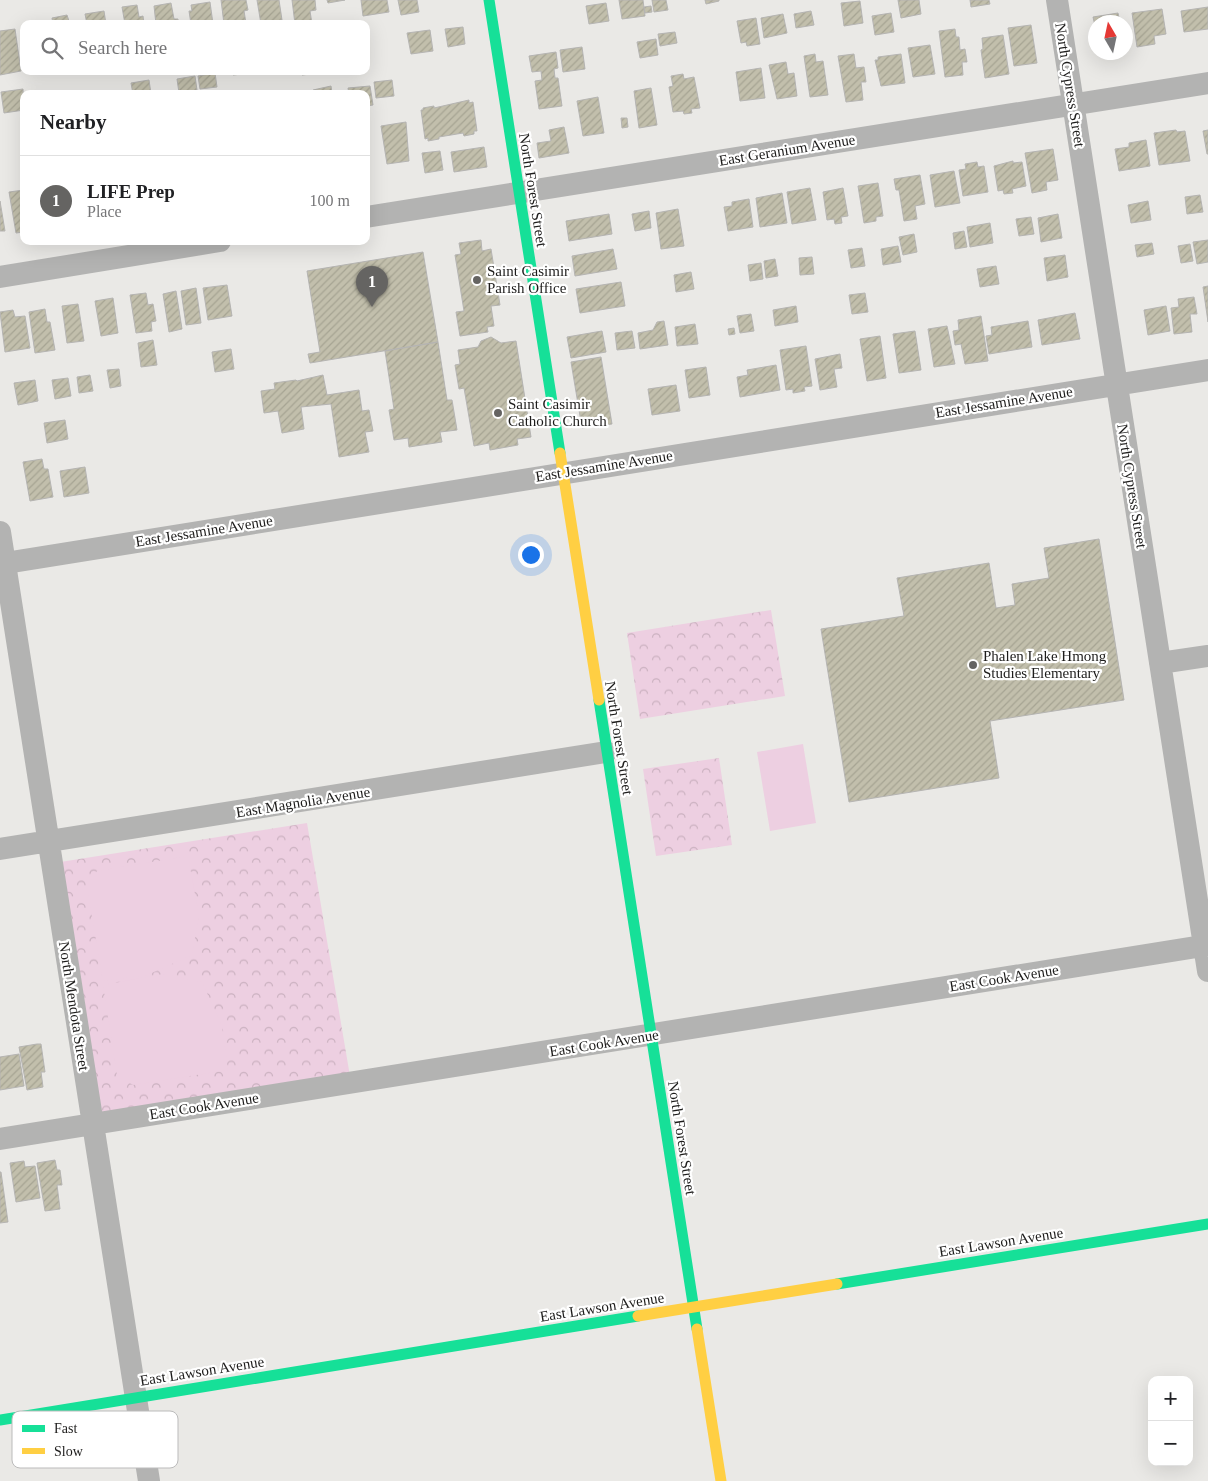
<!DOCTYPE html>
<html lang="en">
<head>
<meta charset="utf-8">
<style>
  body { margin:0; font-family:Georgia,serif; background:#f6f6f6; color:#202124 }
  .controls { position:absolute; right:15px; bottom:15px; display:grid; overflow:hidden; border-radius:10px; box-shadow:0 5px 20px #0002 }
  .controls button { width:45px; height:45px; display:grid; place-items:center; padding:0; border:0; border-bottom:1px solid #e0e0e0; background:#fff; color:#202124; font:25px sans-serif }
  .compass { position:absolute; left:1088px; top:15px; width:45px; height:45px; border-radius:50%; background:#fff; box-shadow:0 5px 20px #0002; rotate:351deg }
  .you { position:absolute; left:530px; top:554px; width:18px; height:18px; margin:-12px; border:4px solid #fff; border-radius:50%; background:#1a73e8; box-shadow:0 0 0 8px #1a73e833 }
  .badge { display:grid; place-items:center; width:32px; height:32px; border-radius:50%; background:#656462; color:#fff; font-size:16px; font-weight:700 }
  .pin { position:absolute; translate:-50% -41px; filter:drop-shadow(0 1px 2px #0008) }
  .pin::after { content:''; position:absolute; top:26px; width:18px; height:15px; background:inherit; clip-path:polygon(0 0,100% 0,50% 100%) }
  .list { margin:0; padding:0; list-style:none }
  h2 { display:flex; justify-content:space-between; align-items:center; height:65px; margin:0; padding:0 20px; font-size:21px }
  h2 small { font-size:16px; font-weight:400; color:#757577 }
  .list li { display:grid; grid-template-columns:32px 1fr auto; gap:15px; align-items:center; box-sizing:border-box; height:90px; padding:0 20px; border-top:1px solid #e0e0e0 }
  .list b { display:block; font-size:19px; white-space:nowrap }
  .list p { margin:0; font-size:16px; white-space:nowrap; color:#757577 }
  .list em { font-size:16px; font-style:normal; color:#757577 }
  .icon { flex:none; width:28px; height:28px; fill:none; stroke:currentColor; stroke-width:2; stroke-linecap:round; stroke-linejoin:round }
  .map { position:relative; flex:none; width:1208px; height:1481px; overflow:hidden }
  .search { position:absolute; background:#fff; box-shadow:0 5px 20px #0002; left:20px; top:20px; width:350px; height:55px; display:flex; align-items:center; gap:12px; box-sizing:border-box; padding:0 18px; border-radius:10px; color:#757577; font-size:19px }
  .panel { position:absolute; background:#fff; box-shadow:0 5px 20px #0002; left:20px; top:90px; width:350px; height:155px; border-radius:10px }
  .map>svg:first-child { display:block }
  .park { fill:url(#park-crowns) }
  .garden { fill:#edcfe1 }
  .building { fill:url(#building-hatch); stroke:#b5b4b2 }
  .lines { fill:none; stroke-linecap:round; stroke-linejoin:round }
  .street { stroke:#b3b3b2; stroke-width:22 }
  .fast { stroke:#16e098; stroke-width:11 }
  .slow { stroke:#ffcf43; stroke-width:11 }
  .poi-dot { fill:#656462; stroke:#fff; stroke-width:2 }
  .labels { text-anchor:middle; stroke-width:4.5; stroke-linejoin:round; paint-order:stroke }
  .street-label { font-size:15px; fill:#1d1c1b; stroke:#fff }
  .poi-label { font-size:15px; fill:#1d1c1b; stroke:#fff; text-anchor:start }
  .key { fill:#fff; stroke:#bbb; stroke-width:1 }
  .key-label { font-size:14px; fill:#1d1c1b }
</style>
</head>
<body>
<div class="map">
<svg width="1208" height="1481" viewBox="0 0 1208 1481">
  <defs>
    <pattern id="park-crowns" width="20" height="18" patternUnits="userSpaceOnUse" patternTransform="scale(1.25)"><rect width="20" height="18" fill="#edcfe1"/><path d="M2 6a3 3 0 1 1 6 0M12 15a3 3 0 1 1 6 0" fill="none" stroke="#cbb1c0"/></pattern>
    <pattern id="building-hatch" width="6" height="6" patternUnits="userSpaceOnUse" patternTransform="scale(1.25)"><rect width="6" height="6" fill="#c2bfac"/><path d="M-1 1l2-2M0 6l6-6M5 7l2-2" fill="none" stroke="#a6a493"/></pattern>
  </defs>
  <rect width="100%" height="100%" fill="#eae9e6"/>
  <path class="park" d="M771 610 785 696 640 719 627 633Z
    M719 758 732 845 656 856 643 769Z
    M307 823 351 1082 93 1124 54 863Z"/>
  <path class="garden" d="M803 744 816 823 770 831 757 752Z
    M188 856 199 916 192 955 147 975 103 981 87 887 97 871Z
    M163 974 202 982 222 1026 228 1070 133 1085 117 1075 103 985Z"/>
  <path class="building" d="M221 0H246L248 10 244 11 246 23 224 24Z
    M257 0H279L282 20H280V24H261Z
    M292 0H315L316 10 310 11 312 24H295Z
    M327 0H345L328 3Z
    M361 0H387L389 12 363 16Z
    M398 0H417L419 12 401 15Z
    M619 0H643L645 16 622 19Z
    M652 0H666L668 10 654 12Z
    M705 0H719V1L706 4Z
    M898 0H919L921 14 901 18Z
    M970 0H989L990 4 971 7Z
    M860 1 863 23 844 26 841 3Z
    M210 2 213 24H191L189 11H192L191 5Z
    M171 3 174 19H178V24H156L154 6Z
    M606 3 609 21 589 24 586 6Z
    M137 5 139 17 143 16 144 24H125L122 7Z
    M651 6 652 12 645 13 644 7Z
    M1208 7V29L1184 32 1181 11Z
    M1162 9 1166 34 1154 36 1155 44 1137 47 1132 13Z
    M104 11 106 24H87L85 14Z
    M811 11 814 25 796 28 794 14Z
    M891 13 894 32 875 35 872 16Z
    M1118 13 1120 22H1096V30L1093 17Z
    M783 14 787 33 764 38 761 18Z
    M67 15 70 24H53L52 18Z
    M756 18 760 44 747 46 746 42 741 43 737 21Z
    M1031 25 1037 63 1014 66 1008 28Z
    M463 27 465 44 448 47 445 29Z
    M15 29 21 71 0 75V31Z
    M24 29V49L21 30Z
    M955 29 956 37H959L960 50 965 49 967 62H962L963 75 945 77 939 31Z
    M430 30 433 51 411 54 407 33Z
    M675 32 677 43 660 46 658 34Z
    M1003 35 1009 74 985 78 981 50 983 49 982 38Z
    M656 39 658 55 640 58 637 42Z
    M930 45 935 74 913 77 908 48Z
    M582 47 585 69 563 72 560 50Z
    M556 52 558 68 554 69 555 78H558L562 106 539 109 535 81 542 80 541 71 532 72 529 56Z
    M815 54 816 62 823 61 828 95 810 97 804 56Z
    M854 54 856 68 864 67 866 82H861L863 100 846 102 838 56Z
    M901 54 905 83 881 86 875 60H878V57Z
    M786 62 788 74 794 73 797 96 777 99 769 65Z
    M761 68 765 98 740 101 736 72Z
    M232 71H241L242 74 233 75Z
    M279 71H296L279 74Z
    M301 71H318V73L302 75Z
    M215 73 217 87 200 89 198 76Z
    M683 74 684 79 694 77 700 108 691 109 692 113 684 114 683 111 673 112 669 87 673 86 671 76Z
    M195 76 197 90 179 93 177 79Z
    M149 80 151 94H133L131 83Z
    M392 80 394 96 376 98 374 82Z
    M331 86 332 94H314L313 90Z
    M370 86 373 105 366 106V94H349L348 88Z
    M651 88 657 125 639 128 634 91Z
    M23 89 24 110 4 113 1 92Z
    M598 97 604 133 583 136 577 101Z
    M469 100V103L473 102 477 131H474V134L464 136 463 133 439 137V139L428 141V138L425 139 421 110H423V108L434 106V108Z
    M621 118H627L628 127 622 128Z
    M406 122 409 161 387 164 381 126Z
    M564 127 569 153 539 158 537 143 551 141 549 130Z
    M1176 130 1177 132 1185 131 1190 161 1159 165 1154 133Z
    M1208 130V154H1207L1203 131Z
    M1146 140 1150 166 1119 171 1115 149 1129 147V143Z
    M366 147 369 166 366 167Z
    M484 147 487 167 454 172 451 152Z
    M1053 149 1058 180 1046 182 1047 190 1032 193 1025 153Z
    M440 151 443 170 425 173 422 153Z
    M1013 161V163L1022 162 1026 186 1012 189 1013 193 1004 194 1003 190 998 191 994 166Z
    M977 162 978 167 984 166 988 192 963 196 959 170 966 169 965 164Z
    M954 171 960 203 935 207 930 175Z
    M920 175 925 204 915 206 917 219 904 221 899 190H896L894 179Z
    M878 183 883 216 876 217V221L864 223 858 186Z
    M810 188 816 220 792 224 787 192Z
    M843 188 848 216 841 217 842 223 835 224 834 219 827 220 823 192Z
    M24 190V232L16 233 9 192Z
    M782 193 787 223 760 227 756 198Z
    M1200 195 1203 212 1187 214 1185 197Z
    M749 199 753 227 728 231 724 207 732 206V202Z
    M0 201 5 231H0Z
    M1148 201 1151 220 1131 223 1128 205Z
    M678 209 684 246 661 249 656 213Z
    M649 211 651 228 635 231 632 214Z
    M609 214 612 234 569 241 566 221Z
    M1058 214 1062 238 1041 242 1038 218Z
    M1031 217 1034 234 1019 236 1016 219Z
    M990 223 993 243 970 247 967 227Z
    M964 231 967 247 955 249 953 233Z
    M914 234 917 252 903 255 899 237Z
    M481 240 482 251 491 249 500 305 491 306 494 326 487 327 488 332 460 336 456 312 464 311 455 255 461 254 459 243Z
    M1208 240V262L1197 264 1193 242Z
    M1152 243 1154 254 1137 257 1135 245Z
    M1190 244 1193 261 1181 263 1178 246Z
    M898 246 901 262 883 265 881 249Z
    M862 248 865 266 851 268 848 250Z
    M613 249 617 269 575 276 572 256Z
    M423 252 438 342 310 363 308 354 320 352 307 271Z
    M1065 255 1068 277 1047 281 1044 258Z
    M812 257 814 274 800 275 799 258Z
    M775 259 778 276 766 278 764 261Z
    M761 263 763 279 750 281 748 265Z
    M996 266 999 284 980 287 977 269Z
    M691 272 694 289 676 292 674 275Z
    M621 282 625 306 580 313 576 289Z
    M227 285 232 316 208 320 203 288Z
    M1208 286V322L1203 287Z
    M196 288 201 323 186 325 181 291Z
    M176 291 182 329 169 332 163 294Z
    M146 293 148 305 153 304 156 321 151 322 152 331 136 333 130 295Z
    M865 293 868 312 852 314 849 295Z
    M1194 297 1197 314H1190L1192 332 1174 334 1171 308 1179 307 1178 299Z
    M113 298 118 333 101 336 95 301Z
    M78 304 84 341 67 343 62 306Z
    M796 306 798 322 775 326 773 310Z
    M1166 306 1170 331 1148 335 1144 310Z
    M45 309 47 322H50L55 350 35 353 29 312Z
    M13 310 15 317 25 316 30 348 5 352 0 312Z
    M1075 313 1080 339 1042 345 1038 320Z
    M751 314 754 331 740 333 737 316Z
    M981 316 988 361 965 364 961 344 955 345 953 331 959 330 958 320Z
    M664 321 668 345 640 349 638 333 653 330 657 322Z
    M1028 321 1032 347 989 354 986 336 992 335 991 327Z
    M695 324 698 344 677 346 675 327Z
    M947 326 955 364 934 367 928 329Z
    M734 328 735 334 729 335 728 329Z
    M602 331 606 352 571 358 567 337Z
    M632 331 635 348 617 350 615 333Z
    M915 331 921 370 899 373 893 334Z
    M880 336 886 378 867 381 860 339Z
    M491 337 501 343 516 341 531 437 517 439 518 445 490 450 489 443 474 446 464 388 459 389 455 365 460 364 458 350 478 347 481 341Z
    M153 340 157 365 141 367 138 343Z
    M438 342 447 400H452L457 430 440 432 442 442 409 447 408 438 394 440 389 410 394 409 385 351Z
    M806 346 812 386 804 387 805 391 793 393V389L786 390 780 350Z
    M231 349 234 369 215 372 212 352Z
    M840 354 842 368 834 369 837 387 820 390 815 359Z
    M601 357 612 424 582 428 571 362Z
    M776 365 780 390 740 397 737 377 748 375 747 370Z
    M706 367 710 395 689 398 685 370Z
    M119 369 121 386 110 388 107 370Z
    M90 375 93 391 79 393 77 377Z
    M323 375 327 395 359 390 362 411 369 410 373 431 365 432 369 452 339 457 331 404 301 407 304 429 282 433 278 411 264 413 261 391 275 389 274 383 296 380 297 381Z
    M68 378 71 396 55 399 52 380Z
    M35 380 38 401 18 405 14 383Z
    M676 385 680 411 652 415 648 389Z
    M65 420 68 439 47 443 44 423Z
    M42 459 44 469H48L53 497 30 501 23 462Z
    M85 467 89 493 64 497 60 471Z
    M1099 539 1124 700 990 721 999 778 849 802 821 629 904 616 897 578 989 563 996 608 1015 605 1012 584 1049 578 1044 548Z
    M37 1044H41L45 1072H41L43 1087 27 1090 19 1047Z
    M19 1054 24 1086 0 1090V1057Z
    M55 1160 57 1170H60L62 1185H57L60 1209 45 1211 37 1163Z
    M24 1161 25 1167 35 1166 40 1198 16 1202 10 1163Z
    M1 1172 8 1222 0 1223V1172Z"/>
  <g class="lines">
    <path class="street" d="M1057 0 1208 971
      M366 217 1208 83
      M0 277 220 241
      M0 532 149 1481
      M0 564 1208 370
      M1160 663 1208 656
      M0 849 606 752
      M0 1139 1208 945"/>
    <path class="fast" d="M489 0 560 453
      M599 700 697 1329
      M837 1284 1208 1224
      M0 1420 638 1316"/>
    <path class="slow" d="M560 453 599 700
      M638 1316 837 1284
      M697 1329 721 1481"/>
  </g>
  <g class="poi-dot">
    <circle cx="477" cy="280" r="5"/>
    <circle cx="498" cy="413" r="5"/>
    <circle cx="973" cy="665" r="5"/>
  </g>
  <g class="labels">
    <g class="street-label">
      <text transform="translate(1070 85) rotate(81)" y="5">North Cypress Street</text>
      <text transform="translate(787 150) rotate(-9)" y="5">East Geranium Avenue</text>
      <text transform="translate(533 190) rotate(81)" y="5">North Forest Street</text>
      <text transform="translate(1004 402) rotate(-9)" y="5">East Jessamine Avenue</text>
      <text transform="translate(604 466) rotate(-9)" y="5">East Jessamine Avenue</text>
      <text transform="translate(1132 486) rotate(81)" y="5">North Cypress Street</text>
      <text transform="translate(204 531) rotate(-9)" y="5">East Jessamine Avenue</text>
      <text transform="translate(619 738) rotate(81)" y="5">North Forest Street</text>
      <text transform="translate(303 802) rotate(-9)" y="5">East Magnolia Avenue</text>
      <text transform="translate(1004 978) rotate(-9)" y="5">East Cook Avenue</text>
      <text transform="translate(74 1006) rotate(81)" y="5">North Mendota Street</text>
      <text transform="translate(604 1043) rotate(-9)" y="5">East Cook Avenue</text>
      <text transform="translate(204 1106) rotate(-9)" y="5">East Cook Avenue</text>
      <text transform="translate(682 1138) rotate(81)" y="5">North Forest Street</text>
      <text transform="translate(1001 1242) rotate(-9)" y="5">East Lawson Avenue</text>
      <text transform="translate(602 1307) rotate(-9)" y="5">East Lawson Avenue</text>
      <text transform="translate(202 1371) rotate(-9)" y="5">East Lawson Avenue</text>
    </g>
    <g class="poi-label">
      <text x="487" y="276">Saint Casimir<tspan x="487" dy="17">Parish Office</tspan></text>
      <text x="508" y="409">Saint Casimir<tspan x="508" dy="17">Catholic Church</tspan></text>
      <text x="983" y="661">Phalen Lake Hmong<tspan x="983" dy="17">Studies Elementary</tspan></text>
    </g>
  </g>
  <rect x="12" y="1411" width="166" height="57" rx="8" class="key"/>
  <rect x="22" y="1425" width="23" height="7" fill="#16e098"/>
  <rect x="22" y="1448" width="23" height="6" fill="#ffcf43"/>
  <g class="key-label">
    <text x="54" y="1433">Fast</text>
    <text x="54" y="1456">Slow</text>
  </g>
</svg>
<div class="controls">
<button>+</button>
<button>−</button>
</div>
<svg class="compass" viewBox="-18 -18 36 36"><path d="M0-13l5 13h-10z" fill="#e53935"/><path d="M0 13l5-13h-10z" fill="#757577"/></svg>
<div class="you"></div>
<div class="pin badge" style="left:372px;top:307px">1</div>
<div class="search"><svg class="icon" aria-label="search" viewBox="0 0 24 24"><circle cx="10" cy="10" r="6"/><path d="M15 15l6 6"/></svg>Search here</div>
<section class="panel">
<h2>Nearby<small></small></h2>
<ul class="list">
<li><span class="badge">1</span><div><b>LIFE Prep</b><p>Place</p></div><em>100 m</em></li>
</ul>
</section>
</div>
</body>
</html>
